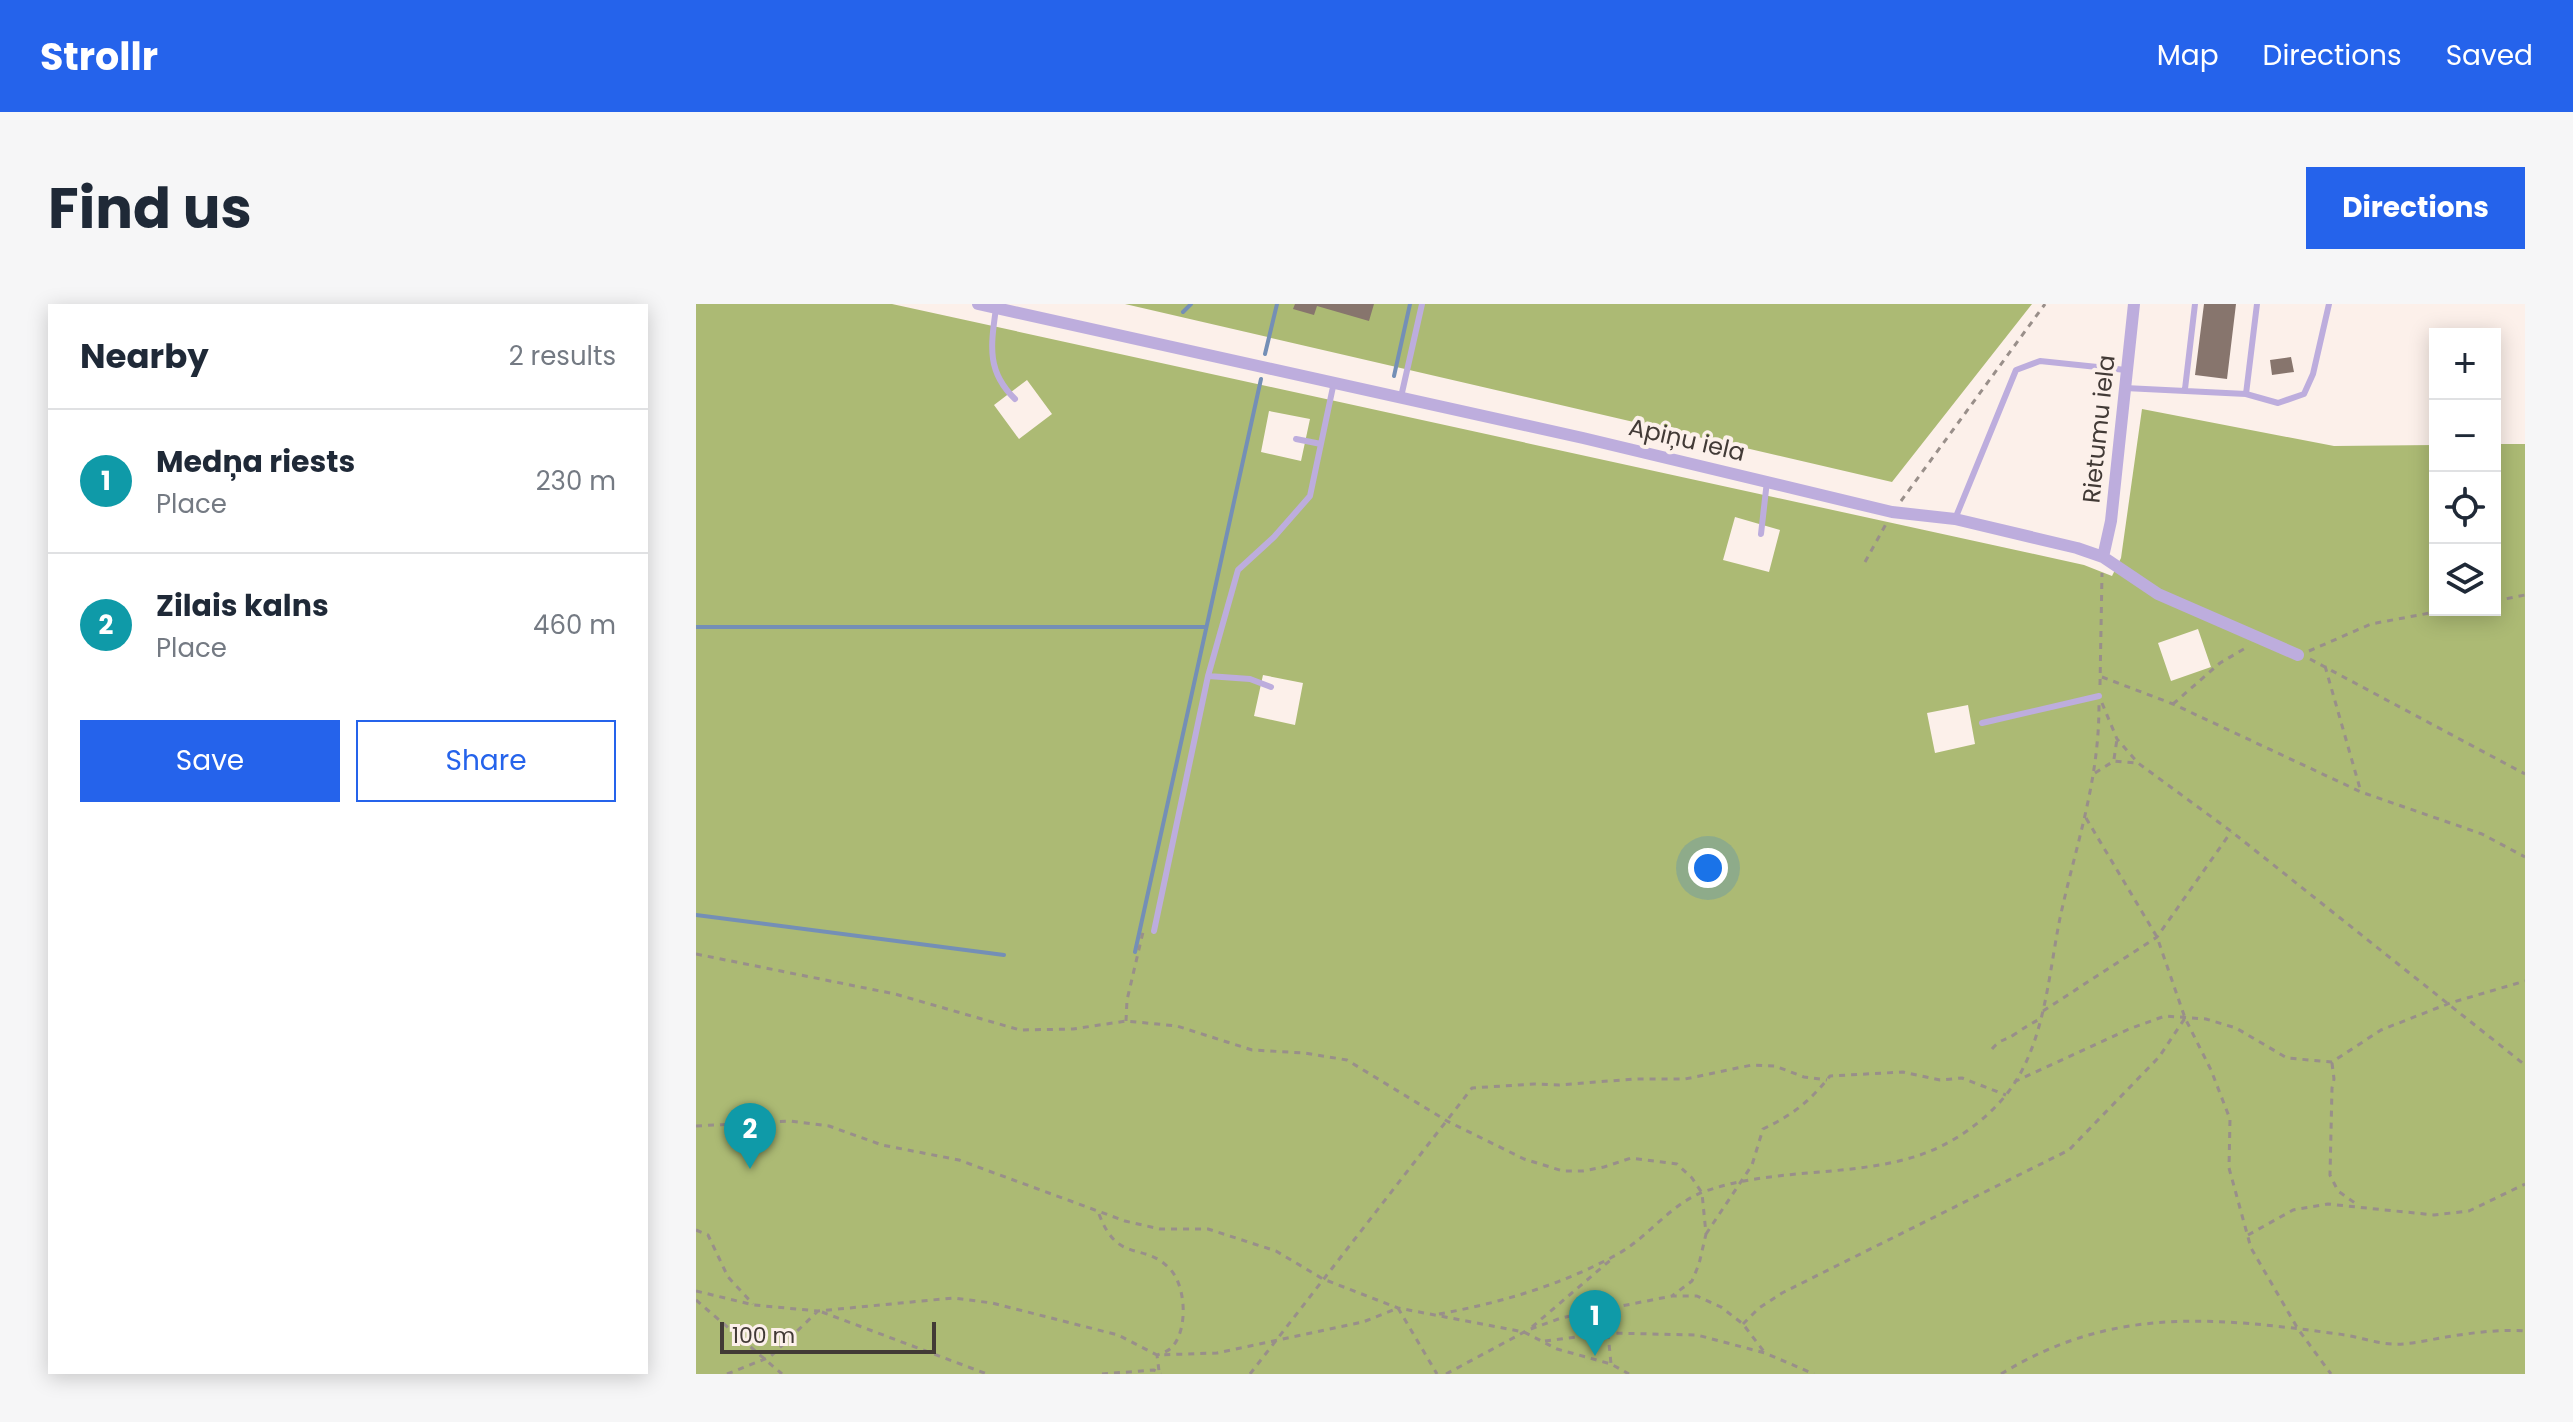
<!DOCTYPE html>
<html lang="en">
<head>
<meta charset="utf-8">
<style>
  body { margin:0; font-family:Poppins,sans-serif; background:#f6f6f7; color:#1f2937 }
  .controls { position:absolute; right:24px; top:24px; display:grid; overflow:hidden; border-radius:0px; box-shadow:0 4px 20px #0003 }
  .controls button { width:72px; height:72px; display:grid; place-items:center; padding:0; border:0; border-bottom:2px solid #e0e1e3; background:#fff; color:#1f2937; font:40px sans-serif }
  .scale { position:absolute; left:24px; bottom:20px; width:216px; box-sizing:border-box; padding-left:8px; border:4px solid #423a36; border-top:0; font-size:22px; line-height:28px; white-space:nowrap; color:#423a36; -webkit-text-stroke:6px #fcf0ea; paint-order:stroke }
  .you { position:absolute; left:1012px; top:564px; width:28px; height:28px; margin:-20px; border:6px solid #fff; border-radius:50%; background:#1a73e8; box-shadow:0 0 0 12px #1a73e833 }
  .badge { display:grid; place-items:center; width:52px; height:52px; border-radius:50%; background:#2563eb; color:#fff; font-size:26px; font-weight:700 }
  .pin { position:absolute; translate:-50% -66px; filter:drop-shadow(0 2px 4px #0008) }
  .pin::after { content:''; position:absolute; top:42px; width:28px; height:24px; background:inherit; clip-path:polygon(0 0,100% 0,50% 100%) }
  .list { margin:0; padding:0; list-style:none }
  h2 { display:flex; justify-content:space-between; align-items:center; height:104px; margin:0; padding:0 32px; font-size:34px }
  h2 small { font-size:26px; font-weight:400; color:#747a83 }
  .list li { display:grid; grid-template-columns:52px 1fr auto; gap:24px; align-items:center; box-sizing:border-box; height:144px; padding:0 32px; border-top:2px solid #e0e1e3 }
  .list b { display:block; font-size:30px; white-space:nowrap }
  .list p { margin:0; font-size:26px; white-space:nowrap; color:#747a83 }
  .list em { font-size:26px; font-style:normal; color:#747a83 }
  .actions { display:flex; gap:16px; padding:24px 32px }
  .actions a { flex:1; padding:18px 0; border:2px solid #2563eb; border-radius:0px; text-align:center; font-size:28px; color:#2563eb }
  .actions .main { background:#2563eb; color:#fff }
  .icon { flex:none; width:44px; height:44px; fill:none; stroke:currentColor; stroke-width:2; stroke-linecap:round; stroke-linejoin:round }
  .map { position:relative; flex:none; width:1829px; height:1070px; overflow:hidden; border-radius:0px }
  header { display:flex; align-items:center; gap:48px; box-sizing:border-box; height:112px; padding:0 40px; background:#2563eb; color:#fff }
  header strong { font-size:38px }
  nav { display:flex; gap:44px; margin-inline-start:auto; font-size:28px }
  .intro { display:flex; align-items:center; justify-content:space-between; box-sizing:border-box; height:192px; padding:0 48px }
  h1 { margin:0; font-size:56px }
  .button { padding:20px 36px; border-radius:0px; background:#2563eb; color:#fff; font-size:28px; font-weight:700 }
  main { display:flex; gap:48px; padding:0 48px }
  aside { flex:1; background:#fff; border-radius:0px; box-shadow:0 4px 20px #0003 }
  .map>svg:first-child { display:block }
  .forest { fill:#acba74; fill-rule:evenodd }
  .lines { fill:none; stroke-linecap:round; stroke-linejoin:round }
  .stream { stroke:#748fb6; stroke-width:4 }
  .building { fill:#87756d }
  .path { stroke:#998f8a; stroke-width:3; stroke-dasharray:6 6; stroke-linecap:butt }
  .lane { stroke:#bdaddd; stroke-width:6 }
  .street { stroke:#bdaddd; stroke-width:12 }
  .labels { text-anchor:middle; stroke-width:8; stroke-linejoin:round; paint-order:stroke }
  .street-label { font-size:24px; fill:#423a36; stroke:#fcf0ea }
</style>
</head>
<body>
<header>
<strong>Strollr</strong>
<nav><a>Map</a><a>Directions</a><a>Saved</a></nav>
</header>
<div class="intro"><h1>Find us</h1><a class="button">Directions</a></div>
<main>
<aside>
<h2>Nearby<small>2 results</small></h2>
<ul class="list">
<li><span class="badge" style="background:#0f9aa8">1</span><div><b>Medņa riests</b><p>Place</p></div><em>230 m</em></li>
<li><span class="badge" style="background:#0f9aa8">2</span><div><b>Zilais kalns</b><p>Place</p></div><em>460 m</em></li>
</ul>
<div class="actions"><a class="main">Save</a><a>Share</a></div>
</aside>
<div class="map">
<svg width="1829" height="1070" viewBox="0 0 1829 1070">
  <rect width="100%" height="100%" fill="#fcf0ea"/>
  <path class="forest" d="M0 0H196L1388 261 1416 272 1425 254 1446 105 1638 142 1739 141V306H1799V140H1829V1070H0ZM331 76 356 110 323 135 298 101ZM573 107 614 115 605 157 565 148ZM1039 213 1084 226 1073 268 1027 256ZM1502 325 1515 363 1475 377 1462 339ZM567 371 607 379 599 421 558 412ZM1272 401 1279 440 1239 449 1231 409Z
    M429 0H1336L1196 178Z"/>
  <g class="lines">
    <path class="stream" d="M487 8 495 0
      M569 50 581 0
      M698 72 714 0
      M0 323H510
      M0 611 308 651
      M439 648 565 75"/>
  </g>
  <path class="building" d="M599 0H678L673 17 621 2 618 11 597 5Z
    M1508 0H1540L1531 75 1499 71Z
    M1595 53 1598 68 1576 71 1574 56Z"/>
  <g class="lines">
    <path class="path" d="M1205 197 1349 0
      M1169 258 1190 220
      M1799 297 1829 291
      M1613 347 1675 320 1750 306
      M1614 355 1829 470
      M1629 362 1665 488
      M1406 373 1477 400 1665 488 1786 530 1829 553
      M1404 381 1406 269
      M1406 399 1421 435 1442 459 1536 528 1829 761
      M1477 400 1524 359 1553 342
      M1418 455 1421 435
      M1399 469 1418 457 1439 459
      M1390 514 1461 633 1489 714 1515 766 1534 815 1533 864 1555 944 1602 1025 1635 1070
      M0 650 199 690 324 726 377 725 430 717 481 722 556 746 609 749 651 756 751 817 828 855 867 867H887L908 863 935 854 981 860 996 874 1006 889 1010 930 1003 960 996 977 976 992
      M1347 707 1461 633 1535 528
      M430 717 431 696 447 628
      M1296 745C1305 734 1309 737 1319 730 1328 724 1334 720 1344 715
      M1636 759 1638 775 1636 784 1634 871 1642 887 1659 899
      M1318 778 1433 725 1469 712 1510 715 1540 724 1591 754 1636 758 1685 726 1754 699 1829 677
      M0 822 94 817 133 822 186 841 263 856 429 917 464 925H512L580 947 627 975 702 1004 828 1028 861 1045 915 1060 933 1070
      M403 910C422 961 448 937 474 965 490 982 492 1024 477 1042 473 1047 467 1049 461 1051L463 1067
      M0 926 12 931 32 973 57 1000
      M1010 930 1056 861 1067 825C1098 810 1113 798 1134 772L1207 768 1244 776 1266 774 1310 791
      M1552 931 1597 906 1632 900 1738 911 1773 907 1829 880
      M0 987 58 1001 122 1007 257 994 296 999 422 1031 461 1051 521 1049 667 1018 702 1004
      M0 996 86 1070
      M702 1004 741 1070
      M126 1008 291 1070
      M743 1010C804 999 865 981 920 951 952 934 973 901 1007 888 1076 863 1151 874 1221 852 1255 841 1287 819 1310 791 1349 742 1352 673 1364 614 1380 540 1403 479 1403 401
      M1047 1020 1063 1004 1086 989 1373 846 1463 753 1489 714
      M836 1023 918 953
      M912 1029 915 1060
      M849 1037 912 1029 1001 1031 1069 1049 1118 1070
      M31 1070 74 1053 122 1007
      M406 1070 458 1066 465 1070
      M554 1070 776 784 838 780 863 781 938 775H989L1056 761 1079 762 1108 773 1131 776
      M750 1070 832 1026 865 1014 976 992H1001L1025 1003 1047 1020 1069 1049
      M1305 1070C1416 1002 1518 1013 1642 1030 1660 1032 1678 1039 1696 1040 1714 1041 1732 1036 1750 1033 1775 1029 1803 1025 1829 1027"/>
    <path class="lane" d="M300 4C295 41 290 67 319 95
      M1429 84 1550 90 1561 0
      M1489 85 1499 0
      M1550 90 1582 99 1608 90 1617 70 1633 0
      M705 93 726 0
      M600 135 625 140
      M1259 215 1320 66 1344 57 1430 66
      M1065 230 1071 177
      M512 372 554 375 575 383
      M1286 419 1403 392
      M458 627 512 372 542 266 578 233 614 192 638 78"/>
    <path class="street" d="M282 0 887 134 1196 208 1259 215 1381 244 1407 253 1462 290 1602 351
      M1407 253 1415 217 1438 0"/>
  </g>
  <g class="labels">
    <g class="street-label">
      <text transform="translate(1403 125) rotate(-84)" y="8">Rietumu iela</text>
      <text transform="translate(991 136) rotate(13)" y="8">Apiņu iela</text>
    </g>
  </g>
</svg>
<div class="controls">
<button>+</button>
<button>−</button>
<button><svg class="icon" aria-label="locate" viewBox="0 0 24 24"><circle cx="12" cy="12" r="6"/><path d="M12 2v4M12 18v4M2 12h4M18 12h4"/></svg></button>
<button><svg class="icon" aria-label="layers" viewBox="0 0 24 24"><path d="M12 4l9 5-9 5-9-5zM3 14l9 5 9-5"/></svg></button>
</div>
<div class="scale">100 m</div>
<div class="you"></div>
<div class="pin badge" style="left:899px;top:1052px;background:#0f9aa8">1</div>
<div class="pin badge" style="left:54px;top:865px;background:#0f9aa8">2</div>
</div>
</main>
</body>
</html>
